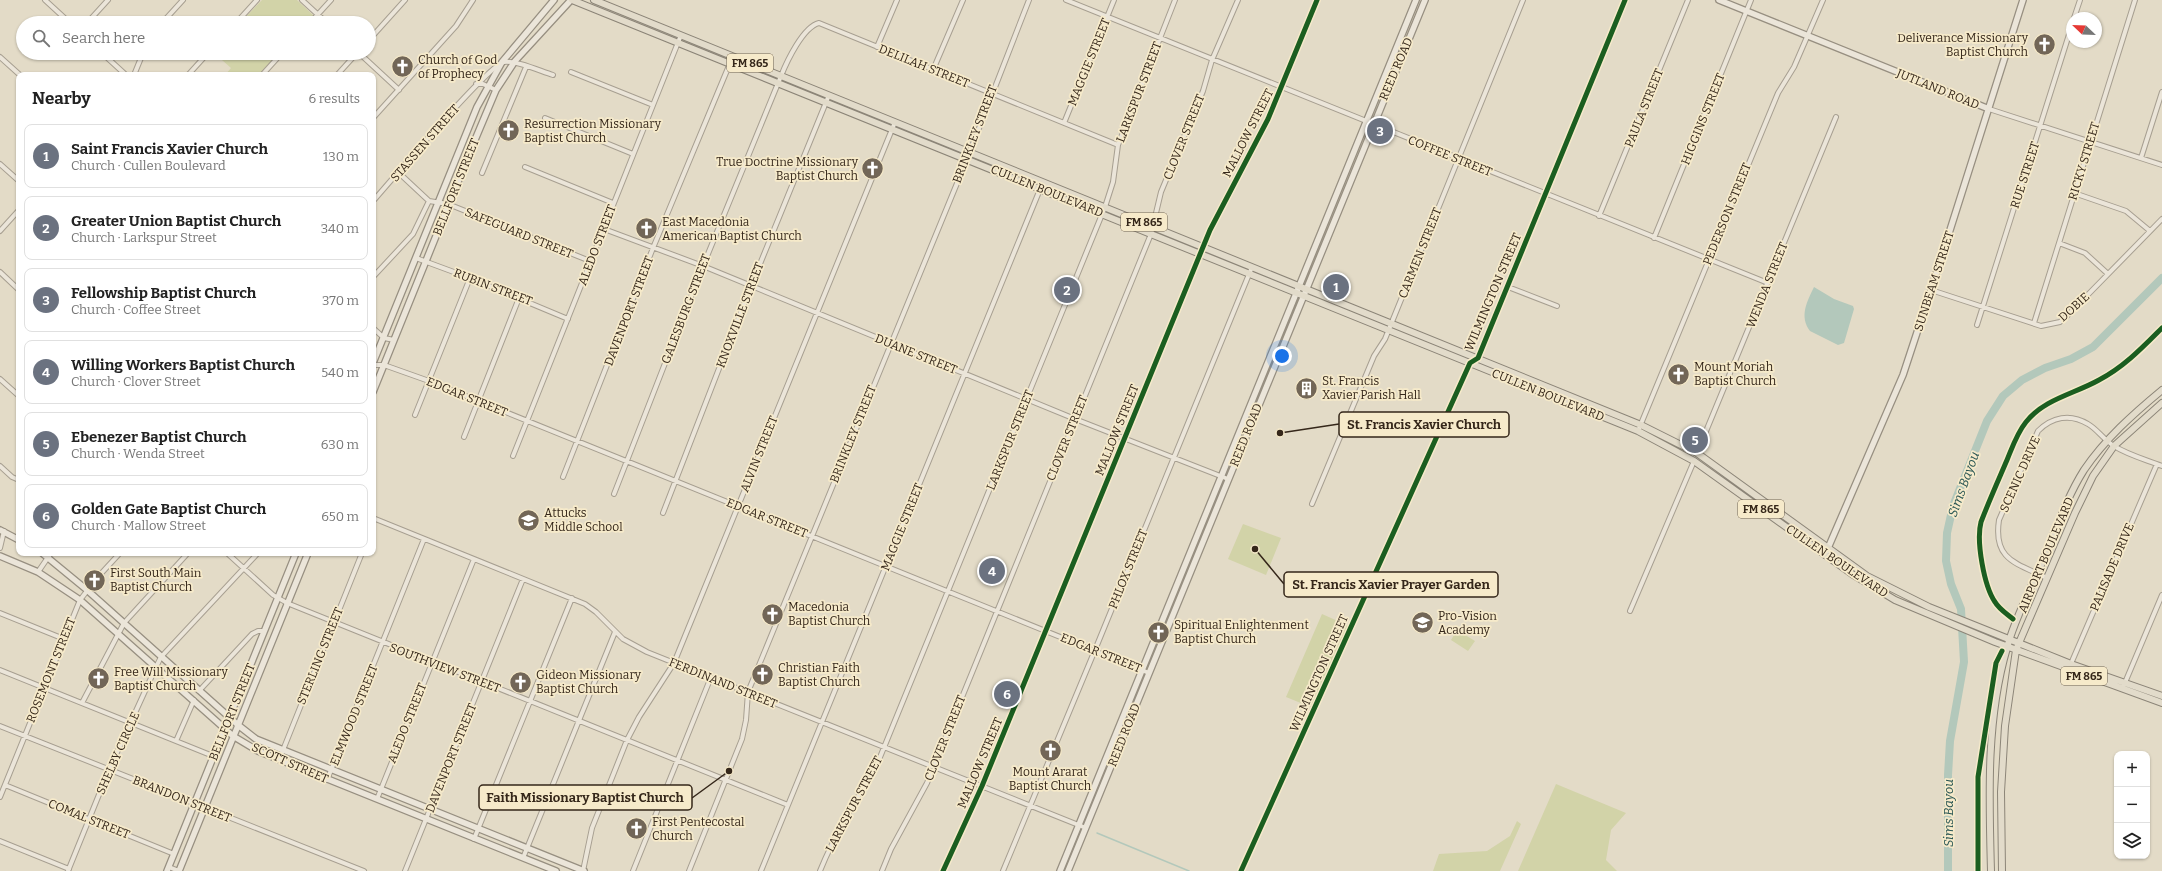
<!DOCTYPE html>
<html lang="en">
<head>
<meta charset="utf-8">
<style>
  body { margin:0; font-family:Bitter,serif; background:#f2f2f2; color:#222 }
  .controls { position:absolute; right:12px; bottom:12px; display:grid; overflow:hidden; border-radius:8px; box-shadow:0 1px 3px #0004 }
  .controls button { width:36px; height:36px; display:grid; place-items:center; padding:0; border:0; border-bottom:1px solid #e0e0e0; background:#fff; color:#222; font:20px sans-serif }
  .compass { position:absolute; left:2066px; top:12px; width:36px; height:36px; border-radius:50%; background:#fff; box-shadow:0 1px 3px #0004; rotate:293deg }
  .you { position:absolute; left:1282px; top:356px; width:14px; height:14px; margin:-10px; border:3px solid #fff; border-radius:50%; background:#1a73e8; box-shadow:0 0 0 6px #1a73e833 }
  .badge { display:grid; place-items:center; width:26px; height:26px; border-radius:50%; background:#0f766e; color:#fff; font-size:13px; font-weight:700 }
  .pin { position:absolute; translate:-50% -50%; border:2px solid #fff; box-shadow:0 1px 4px #0006 }
  .list { margin:0; padding:0; list-style:none }
  h2 { display:flex; justify-content:space-between; align-items:center; height:52px; margin:0; padding:0 16px; font-size:17px }
  h2 small { font-size:13px; font-weight:400; color:#767676 }
  .list li { display:grid; grid-template-columns:26px 1fr auto; gap:12px; align-items:center; box-sizing:border-box; height:64px; margin:0 8px 8px; padding:0 8px; border:1px solid #e0e0e0; border-radius:8px }
  .list b { display:block; font-size:15px; white-space:nowrap }
  .list p { margin:0; font-size:13px; white-space:nowrap; color:#767676 }
  .list em { font-size:13px; font-style:normal; color:#767676 }
  .icon { flex:none; width:22px; height:22px; fill:none; stroke:currentColor; stroke-width:2; stroke-linecap:round; stroke-linejoin:round }
  .map { position:relative; flex:none; width:2162px; height:871px; overflow:hidden }
  .search { position:absolute; background:#fff; box-shadow:0 1px 3px #0004; left:16px; top:16px; width:360px; height:44px; display:flex; align-items:center; gap:10px; box-sizing:border-box; padding:0 14px; border-radius:22px; color:#767676; font-size:15px }
  .panel { position:absolute; background:#fff; box-shadow:0 1px 3px #0004; left:16px; top:72px; width:360px; height:484px; border-radius:8px }
  .map>svg:first-child { display:block }
  .green { fill:#d2d3a8 }
  .water { fill:#b3c8bb }
  .lines { fill:none; stroke-linecap:round; stroke-linejoin:round }
  .stream { stroke:#b3c8bb; stroke-width:1.5 }
  .river { stroke:#b3c8bb; stroke-width:8 }
  .street-casing { stroke:#a79f91; stroke-width:6 }
  .secondary-casing { stroke:#978f81; stroke-width:8 }
  .primary-casing { stroke:#8c8578; stroke-width:8 }
  .street { stroke:#ebe5d9; stroke-width:4 }
  .secondary { stroke:#ebe5d9; stroke-width:5.5 }
  .primary { stroke:#e2dbca; stroke-width:6 }
  .cycleway-casing { stroke:#f6eaca; stroke-width:8 }
  .cycleway { stroke:#1b5e20; stroke-width:5 }
  .labels { text-anchor:middle; stroke-width:3.5; stroke-linejoin:round; paint-order:stroke }
  .shield { fill:#f6eaca; stroke:#6f624f; stroke-width:1 }
  .shield-label { font-size:11px; font-weight:bold; fill:#35271a }
  .poi-label { font-size:12px; fill:#35271a; stroke:#f6eaca; text-anchor:start }
  .street-label { font-size:12px; fill:#35271a; stroke:#f6eaca }
  .water-label { font-size:13px; font-style:italic; fill:#285553; stroke:#f6eaca }
  .leader { fill:none; stroke:#35271a; stroke-width:1.5 }
  .callout-dot { fill:#35271a; stroke:#f6eaca; stroke-width:1.5 }
  .callout { fill:#f6eaca; stroke:#35271a; stroke-width:1.5 }
  .callout-label { font-size:13px; text-anchor:middle; font-weight:bold; fill:#35271a }
</style>
</head>
<body>
<div class="map">
<svg width="2162" height="871" viewBox="0 0 2162 871">
  <rect width="100%" height="100%" fill="#e3dbc7"/>
  <path class="green" d="M262 0H297L314 16 307 23H240Z
    M214 53H279L259 75H225L231 68Z
    M1243 524 1281 538 1266 575 1228 559Z
    M1322 614 1349 626 1313 708 1286 697Z
    M1457 630 1475 641 1468 651 1451 640Z
    M1556 784 1626 813 1611 830 1606 860 1617 871H1518Z
    M1517 821 1521 824 1500 871H1433L1439 854 1487 851 1510 836Z"/>
  <path class="water" d="M1814 287 1834 299 1853 306 1854 309 1844 343 1838 345 1810 331C1799 316 1807 302 1814 287Z"/>
  <g class="lines">
    <path class="stream" d="M1097 833 1189 871"/>
    <path class="river" d="M1948 871V775L1950 741 1964 662 1961 609 1951 584 1946 561 1947 533 1953 506 1987 421 2003 396 2022 380 2045 368 2071 359 2093 347 2162 278"/>
    <defs>
      <path id="street" d="M45 0 70 23
        M302 0 327 23
        M1066 0 1768 283
        M2074 18 2080 0
        M87 23 108 0
        M162 23 183 0
        M236 23 257 0
        M310 23 331 0
        M369 40 405 0
        M877 47 897 0
        M102 53 126 75
        M359 53 399 90
        M0 57 20 75
        M933 70 963 0
        M571 72 653 105
        M134 75 143 53
        M188 75 208 53
        M262 75 282 53
        M337 75 357 53
        M476 84H483L496 90
        M1989 109 2162 165
        M373 118 456 26 473 0
        M545 118 633 154
        M1064 123 1114 0
        M2141 158 2162 92
        M0 164 19 181
        M525 167 613 203
        M399 173 429 201 448 204 590 261
        M482 173 526 67
        M2074 193 2126 211 2150 231
        M373 201C391 181 488 65 504 62 516 60 540 71 553 75
        M1599 216 1688 0
        M604 229 703 266 1075 419 1228 479
        M0 231 19 210
        M1654 238 1751 0
        M2059 243 2085 253 2108 274
        M416 258 470 278 568 319
        M0 272 19 290
        M373 277 413 234 429 201
        M1508 287 1557 306
        M1931 290 2041 326 2060 322 2067 316 2162 219
        M2034 323 2135 0
        M1977 325 2072 25
        M373 328 384 338 394 340
        M373 365H384L429 381 1149 673
        M0 379 19 396
        M415 415 470 278
        M1638 431 1778 93 1794 67 1823 0
        M464 437 519 298
        M1697 453 1836 117
        M513 456 681 35
        M0 466 12 477 19 480
        M563 477 653 248 733 56
        M614 494 703 266 781 76C787 61 803 27 819 23L1118 145
        M1312 504 1374 356 1385 339 1523 0
        M663 513 751 286 829 95
        M373 518 585 604 596 612 623 639 647 652 1086 828
        M0 548 4 531
        M227 553 273 595 287 603 788 805
        M38 572 51 553
        M2047 578C2016 563 1993 560 1999 520L2038 431C2052 417 2070 413 2088 424 2097 429 2104 440 2114 446 2128 455 2147 460 2162 466
        M1630 611 1694 461
        M0 613 64 639
        M2070 666 2157 464
        M0 670 213 756
        M2124 685 2162 595
        M199 691 252 634 258 631H264
        M82 703 124 623 188 553
        M0 726 364 871
        M176 741 194 700
        M279 760 362 553
        M327 780 424 539
        M5 785 174 854
        M0 797 80 600 97 578 120 553
        M377 799 474 559
        M474 839 572 598
        M0 841 69 869
        M523 858 615 632
        M169 867 179 871
        M68 871 109 770 156 667 161 657 258 553
        M405 871 523 579
        M583 871 592 828 627 740 639 717 674 663 895 122
        M633 871 711 677
        M689 871 742 739 746 720 748 692 967 159 1029 0
        M761 871 1043 182
        M820 871C835 834 855 801 876 767L1105 207 1113 182 1118 145 1175 0
        M882 871 891 849 927 783 1151 234 1161 192 1203 91 1212 60 1238 0
        M943 871 982 786 1210 230 1268 119 1317 0
        M1003 871 1095 650 1252 267
        M1241 871 1470 363 1478 358 1625 0"/>
      <path id="secondary" d="M1719 0 1989 109
        M373 363 477 107 502 62 554 0
        M373 392 472 147 496 90 515 61 571 0
        M0 530 19 540
        M42 553 87 590 238 725 256 739 584 871
        M1825 555 1903 375 1931 290 2023 0
        M0 556 38 572 80 600 233 736 258 751 556 871
        M167 871 296 553
        M179 871 308 553
        M1060 871 1416 0
        M1068 871 1425 0"/>
      <path id="primary" d="M572 0 1638 431 1694 461 1852 574 1895 600 1995 642 2162 703
        M594 0 1641 425 1697 453 1867 576 1929 607 2071 664 2162 696
        M1991 871C1989 797 1986 719 2007 648 2015 617 2032 587 2044 558 2056 529 2067 497 2084 470 2105 439 2133 414 2162 390
        M2002 871 2001 792 2005 726 2016 650 2075 513 2093 476 2114 446 2162 403"/>
    </defs>
    <use href="#street" class="street-casing"/>
    <use href="#secondary" class="secondary-casing"/>
    <use href="#primary" class="primary-casing"/>
    <use href="#street" class="street"/>
    <use href="#secondary" class="secondary"/>
    <use href="#primary" class="primary"/>
    <defs>
      <path id="cycleway" d="M2013 619C2007 614 1999 609 1995 602 1984 586 1976 541 1981 522 1989 501 1998 481 2007 460 2012 448 2017 433 2026 422 2044 399 2074 394 2099 380 2124 367 2143 347 2162 328
        M943 871 982 786 1210 230 1268 119 1317 0
        M1241 871 1470 363 1478 358 1625 0
        M1978 871V777L1996 663 2002 651"/>
    </defs>
    <use href="#cycleway" class="cycleway-casing"/>
    <use href="#cycleway" class="cycleway"/>
  </g>
  <defs>
    <symbol id="church-disc" viewBox="-11 -11 22 22"><circle r="9.5" fill="#726657" stroke="#f6eaca"/><path d="M-1.2-6h2.4v3.5h3.3v2.4h-3.3V6h-2.4V-.1h-3.3v-2.4h3.3Z" fill="#fff"/></symbol>
    <symbol id="building-disc" viewBox="-11 -11 22 22"><circle r="9.5" fill="#726657" stroke="#f6eaca"/><path d="M-4-6H4V6H1V3H-1V6H-4ZM-2.5-4.3h1.7v1.8h-1.7ZM.8-4.3h1.7v1.8H.8ZM-2.5-1h1.7V.8h-1.7ZM.8-1h1.7V.8H.8Z" fill="#fff"/></symbol>
    <symbol id="school-disc" viewBox="-11 -11 22 22"><circle r="9.5" fill="#726657" stroke="#f6eaca"/><path d="M0-5L7-2L0 1L-7-2ZM-4 1L0 2.5L4 1V4Q0 6-4 4Z" fill="#fff"/></symbol>
  </defs>
  <g fill-rule="evenodd">
    <use href="#church-disc" x="2032" y="32" width="25" height="25"/>
    <use href="#church-disc" x="390" y="54" width="25" height="25"/>
    <use href="#church-disc" x="496" y="118" width="25" height="25"/>
    <use href="#church-disc" x="860" y="156" width="25" height="25"/>
    <use href="#church-disc" x="634" y="216" width="25" height="25"/>
    <use href="#church-disc" x="1666" y="362" width="25" height="25"/>
    <use href="#building-disc" x="1294" y="376" width="25" height="25"/>
    <use href="#school-disc" x="516" y="508" width="25" height="25"/>
    <use href="#church-disc" x="82" y="568" width="25" height="25"/>
    <use href="#church-disc" x="760" y="602" width="25" height="25"/>
    <use href="#school-disc" x="1410" y="610" width="25" height="25"/>
    <use href="#church-disc" x="1146" y="620" width="25" height="25"/>
    <use href="#church-disc" x="750" y="662" width="25" height="25"/>
    <use href="#church-disc" x="86" y="666" width="25" height="25"/>
    <use href="#church-disc" x="508" y="670" width="25" height="25"/>
    <use href="#church-disc" x="1038" y="738" width="25" height="25"/>
    <use href="#church-disc" x="624" y="816" width="25" height="25"/>
  </g>
  <g class="labels">
    <g class="shield">
      <rect x="727" y="54" width="46" height="18" rx="3"/>
      <rect x="1121" y="213" width="46" height="18" rx="3"/>
      <rect x="1738" y="500" width="46" height="18" rx="3"/>
      <rect x="2061" y="667" width="46" height="18" rx="3"/>
    </g>
    <g class="shield-label">
      <text x="750" y="67">FM 865</text>
      <text x="1144" y="226">FM 865</text>
      <text x="1761" y="513">FM 865</text>
      <text x="2084" y="680">FM 865</text>
    </g>
    <g class="poi-label">
      <text x="2028" y="42" text-anchor="end">Deliverance Missionary<tspan x="2028" dy="14">Baptist Church</tspan></text>
      <text x="418" y="64">Church of God<tspan x="418" dy="14">of Prophecy</tspan></text>
      <text x="524" y="128">Resurrection Missionary<tspan x="524" dy="14">Baptist Church</tspan></text>
      <text x="858" y="166" text-anchor="end">True Doctrine Missionary<tspan x="858" dy="14">Baptist Church</tspan></text>
      <text x="662" y="226">East Macedonia<tspan x="662" dy="14">American Baptist Church</tspan></text>
      <text x="1694" y="371">Mount Moriah<tspan x="1694" dy="14">Baptist Church</tspan></text>
      <text x="1322" y="385">St. Francis<tspan x="1322" dy="14">Xavier Parish Hall</tspan></text>
      <text x="544" y="517">Attucks<tspan x="544" dy="14">Middle School</tspan></text>
      <text x="110" y="577">First South Main<tspan x="110" dy="14">Baptist Church</tspan></text>
      <text x="788" y="611">Macedonia<tspan x="788" dy="14">Baptist Church</tspan></text>
      <text x="1438" y="620">Pro-Vision<tspan x="1438" dy="14">Academy</tspan></text>
      <text x="1174" y="629">Spiritual Enlightenment<tspan x="1174" dy="14">Baptist Church</tspan></text>
      <text x="778" y="672">Christian Faith<tspan x="778" dy="14">Baptist Church</tspan></text>
      <text x="114" y="676">Free Will Missionary<tspan x="114" dy="14">Baptist Church</tspan></text>
      <text x="536" y="679">Gideon Missionary<tspan x="536" dy="14">Baptist Church</tspan></text>
      <text x="1050" y="776" text-anchor="middle">Mount Ararat<tspan x="1050" dy="14">Baptist Church</tspan></text>
      <text x="652" y="826">First Pentecostal<tspan x="652" dy="14">Church</tspan></text>
    </g>
    <g class="street-label">
      <text transform="translate(1089 62) rotate(-68)" y="4">MAGGIE STREET</text>
      <text transform="translate(924 66) rotate(22)" y="4">DELILAH STREET</text>
      <text transform="translate(1396 69) rotate(-67)" y="4">REED ROAD</text>
      <text transform="translate(1938 89) rotate(22)" y="4">JUTLAND ROAD</text>
      <text transform="translate(1139 92) rotate(-69)" y="4">LARKSPUR STREET</text>
      <text transform="translate(1644 108) rotate(-68)" y="4">PAULA STREET</text>
      <text transform="translate(1703 119) rotate(-68)" y="4">HIGGINS STREET</text>
      <text transform="translate(1248 133) rotate(-63)" y="4">MALLOW STREET</text>
      <text transform="translate(975 134) rotate(-69)" y="4">BRINKLEY STREET</text>
      <text transform="translate(1184 137) rotate(-68)" y="4">CLOVER STREET</text>
      <text transform="translate(425 143) rotate(-49)" y="4">STASSEN STREET</text>
      <text transform="translate(1450 156) rotate(22)" y="4">COFFEE STREET</text>
      <text transform="translate(2084 161) rotate(-73)" y="4">RICKY STREET</text>
      <text transform="translate(2025 175) rotate(-72)" y="4">RUE STREET</text>
      <text transform="translate(456 187) rotate(-68)" y="4">BELLFORT STREET</text>
      <text transform="translate(1047 191) rotate(22)" y="4">CULLEN BOULEVARD</text>
      <text transform="translate(1727 214) rotate(-68)" y="4">PEDERSON STREET</text>
      <text transform="translate(519 233) rotate(22)" y="4">SAFEGUARD STREET</text>
      <text transform="translate(597 245) rotate(-69)" y="4">ALEDO STREET</text>
      <text transform="translate(1420 253) rotate(-68)" y="4">CARMEN STREET</text>
      <text transform="translate(1934 281) rotate(-72)" y="4">SUNBEAM STREET</text>
      <text transform="translate(1767 285) rotate(-68)" y="4">WENDA STREET</text>
      <text transform="translate(493 287) rotate(21)" y="4">RUBIN STREET</text>
      <text transform="translate(1493 292) rotate(-67)" y="4">WILMINGTON STREET</text>
      <text transform="translate(2074 307) rotate(-42)" y="4">DOBIE</text>
      <text transform="translate(686 309) rotate(-69)" y="4">GALESBURG STREET</text>
      <text transform="translate(629 311) rotate(-69)" y="4">DAVENPORT STREET</text>
      <text transform="translate(740 315) rotate(-69)" y="4">KNOXVILLE STREET</text>
      <text transform="translate(916 354) rotate(22)" y="4">DUANE STREET</text>
      <text transform="translate(1548 395) rotate(22)" y="4">CULLEN BOULEVARD</text>
      <text transform="translate(467 397) rotate(22)" y="4">EDGAR STREET</text>
      <text transform="translate(1117 430) rotate(-68)" y="4">MALLOW STREET</text>
      <text transform="translate(853 434) rotate(-68)" y="4">BRINKLEY STREET</text>
      <text transform="translate(1246 435) rotate(-68)" y="4">REED ROAD</text>
      <text transform="translate(1067 438) rotate(-68)" y="4">CLOVER STREET</text>
      <text transform="translate(1010 440) rotate(-68)" y="4">LARKSPUR STREET</text>
      <text transform="translate(759 454) rotate(-68)" y="4">ALVIN STREET</text>
      <text transform="translate(2020 474) rotate(-66)" y="4">SCENIC DRIVE</text>
      <text transform="translate(767 518) rotate(22)" y="4">EDGAR STREET</text>
      <text transform="translate(902 527) rotate(-68)" y="4">MAGGIE STREET</text>
      <text transform="translate(2046 555) rotate(-67)" y="4">AIRPORT BOULEVARD</text>
      <text transform="translate(1837 561) rotate(34)" y="4">CULLEN BOULEVARD</text>
      <text transform="translate(2112 567) rotate(-67)" y="4">PALISADE DRIVE</text>
      <text transform="translate(1128 569) rotate(-68)" y="4">PHLOX STREET</text>
      <text transform="translate(1101 653) rotate(22)" y="4">EDGAR STREET</text>
      <text transform="translate(320 656) rotate(-68)" y="4">STERLING STREET</text>
      <text transform="translate(445 668) rotate(21)" y="4">SOUTHVIEW STREET</text>
      <text transform="translate(51 670) rotate(-68)" y="4">ROSEMONT STREET</text>
      <text transform="translate(1319 673) rotate(-66)" y="4">WILMINGTON STREET</text>
      <text transform="translate(723 683) rotate(22)" y="4">FERDINAND STREET</text>
      <text transform="translate(232 712) rotate(-68)" y="4">BELLFORT STREET</text>
      <text transform="translate(354 715) rotate(-68)" y="4">ELMWOOD STREET</text>
      <text transform="translate(407 723) rotate(-68)" y="4">ALEDO STREET</text>
      <text transform="translate(1124 735) rotate(-68)" y="4">REED ROAD</text>
      <text transform="translate(945 738) rotate(-68)" y="4">CLOVER STREET</text>
      <text transform="translate(118 753) rotate(-66)" y="4">SHELBY CIRCLE</text>
      <text transform="translate(451 758) rotate(-68)" y="4">DAVENPORT STREET</text>
      <text transform="translate(290 763) rotate(24)" y="4">SCOTT STREET</text>
      <text transform="translate(980 763) rotate(-67)" y="4">MALLOW STREET</text>
      <text transform="translate(182 799) rotate(22)" y="4">BRANDON STREET</text>
      <text transform="translate(854 804) rotate(-62)" y="4">LARKSPUR STREET</text>
      <text transform="translate(89 819) rotate(22)" y="4">COMAL STREET</text>
    </g>
    <g class="water-label">
      <text transform="translate(1963 484) rotate(-70)" y="5">Sims Bayou</text>
      <text transform="translate(1948 813) rotate(-90)" y="5">Sims Bayou</text>
    </g>
  </g>
  <path class="leader" d="M1280 433L1339 424M1255 549L1284 584M729 771L692 798"/>
  <g class="callout-dot">
    <circle cx="1280" cy="433" r="4"/>
    <circle cx="1255" cy="549" r="4"/>
    <circle cx="729" cy="771" r="4"/>
  </g>
  <g class="callout">
    <rect x="1339" y="412" width="170" height="25" rx="4"/>
    <rect x="1284" y="572" width="214" height="25" rx="4"/>
    <rect x="479" y="785" width="213" height="25" rx="4"/>
  </g>
  <g class="callout-label">
    <text x="1424" y="429">St. Francis Xavier Church</text>
    <text x="1391" y="589">St. Francis Xavier Prayer Garden</text>
    <text x="585" y="802">Faith Missionary Baptist Church</text>
  </g>
</svg>
<div class="controls">
<button>+</button>
<button>−</button>
<button><svg class="icon" aria-label="layers" viewBox="0 0 24 24"><path d="M12 4l9 5-9 5-9-5zM3 14l9 5 9-5"/></svg></button>
</div>
<svg class="compass" viewBox="-18 -18 36 36"><path d="M0-13l5 13h-10z" fill="#e53935"/><path d="M0 13l5-13h-10z" fill="#767676"/></svg>
<div class="you"></div>
<div class="pin badge" style="left:1336px;top:287px;background:#6b7280">1</div>
<div class="pin badge" style="left:1067px;top:290px;background:#6b7280">2</div>
<div class="pin badge" style="left:1380px;top:131px;background:#6b7280">3</div>
<div class="pin badge" style="left:992px;top:571px;background:#6b7280">4</div>
<div class="pin badge" style="left:1695px;top:440px;background:#6b7280">5</div>
<div class="pin badge" style="left:1007px;top:694px;background:#6b7280">6</div>
<div class="search"><svg class="icon" aria-label="search" viewBox="0 0 24 24"><circle cx="10" cy="10" r="6"/><path d="M15 15l6 6"/></svg>Search here</div>
<section class="panel">
<h2>Nearby<small>6 results</small></h2>
<ul class="list">
<li><span class="badge" style="background:#6b7280">1</span><div><b>Saint Francis Xavier Church</b><p>Church · Cullen Boulevard</p></div><em>130 m</em></li>
<li><span class="badge" style="background:#6b7280">2</span><div><b>Greater Union Baptist Church</b><p>Church · Larkspur Street</p></div><em>340 m</em></li>
<li><span class="badge" style="background:#6b7280">3</span><div><b>Fellowship Baptist Church</b><p>Church · Coffee Street</p></div><em>370 m</em></li>
<li><span class="badge" style="background:#6b7280">4</span><div><b>Willing Workers Baptist Church</b><p>Church · Clover Street</p></div><em>540 m</em></li>
<li><span class="badge" style="background:#6b7280">5</span><div><b>Ebenezer Baptist Church</b><p>Church · Wenda Street</p></div><em>630 m</em></li>
<li><span class="badge" style="background:#6b7280">6</span><div><b>Golden Gate Baptist Church</b><p>Church · Mallow Street</p></div><em>650 m</em></li>
</ul>
</section>
</div>
</body>
</html>
